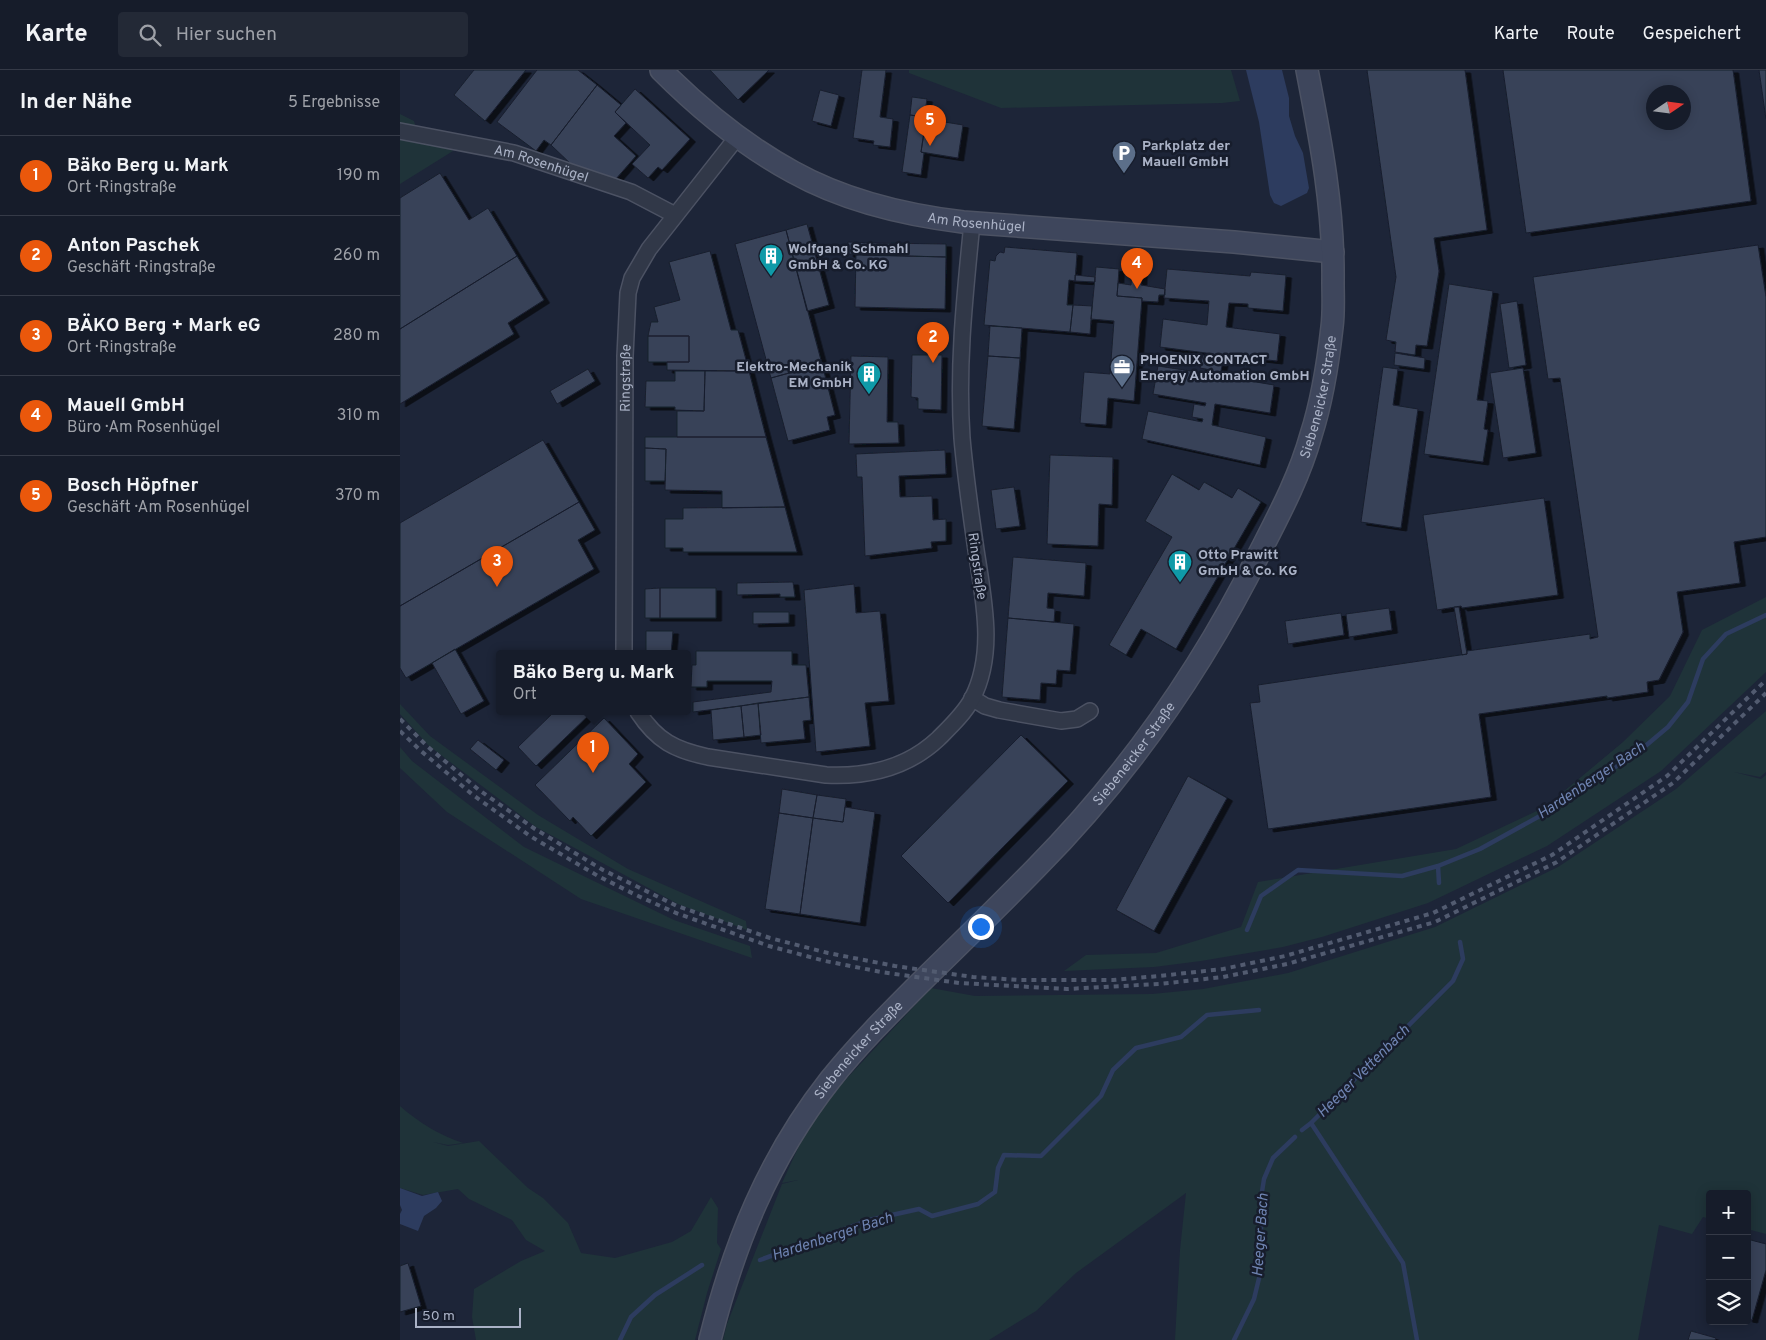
<!DOCTYPE html>
<html lang="de">
<head>
<meta charset="utf-8">
<style>
  body { margin:0; font-family:Overpass,sans-serif; background:#232936; color:#f1f3f6 }
  .controls { position:absolute; right:15px; bottom:15px; display:grid; overflow:hidden; border-radius:5px; box-shadow:0 2px 12px #0003 }
  .controls button { width:45px; height:45px; display:grid; place-items:center; padding:0; border:0; border-bottom:1px solid #353a47; background:#161c2a; color:#f1f3f6; font:25px sans-serif }
  .compass { position:absolute; left:1246px; top:15px; width:45px; height:45px; border-radius:50%; background:#161c2a; box-shadow:0 2px 12px #0003; rotate:77deg }
  .scale { position:absolute; left:15px; bottom:12px; width:106px; box-sizing:border-box; padding-left:5px; border:2px solid #aab2c6; border-top:0; font-size:14px; line-height:18px; white-space:nowrap; color:#aab2c6; -webkit-text-stroke:4px #171d2c; paint-order:stroke }
  .you { position:absolute; left:580px; top:856px; width:18px; height:18px; margin:-12px; border:4px solid #fff; border-radius:50%; background:#1a73e8; box-shadow:0 0 0 8px #1a73e833 }
  .badge { display:grid; place-items:center; width:32px; height:32px; border-radius:50%; background:#ea580c; color:#fff; font-size:16px; font-weight:700 }
  .pin { position:absolute; translate:-50% -41px; filter:drop-shadow(0 1px 2px #0008) }
  .pin::after { content:''; position:absolute; top:26px; width:18px; height:15px; background:inherit; clip-path:polygon(0 0,100% 0,50% 100%) }
  .popup { position:absolute; left:96px; top:580px; width:195px; height:65px; box-sizing:border-box; display:grid; place-content:center; border-radius:5px; background:#161c2a; filter:drop-shadow(0 1px 4px #0005); font-size:16px; white-space:nowrap; color:#9ea1a8 }
  .popup b { font-size:19px; color:#f1f3f6 }
  .popup::after { content:''; position:absolute; left:50%; top:100%; margin-left:-10px; border:10px solid transparent; border-top-color:#161c2a }
  .list { margin:0; padding:0; list-style:none }
  h2 { display:flex; justify-content:space-between; align-items:center; height:65px; margin:0; padding:0 20px; font-size:21px }
  h2 small { font-size:16px; font-weight:400; color:#9ea1a8 }
  .list li { display:grid; grid-template-columns:32px 1fr auto; gap:15px; align-items:center; box-sizing:border-box; height:80px; padding:0 20px; border-top:1px solid #353a47 }
  .list b { display:block; font-size:19px; white-space:nowrap }
  .list p { margin:0; font-size:16px; white-space:nowrap; color:#9ea1a8 }
  .list em { font-size:16px; font-style:normal; color:#9ea1a8 }
  .icon { flex:none; width:28px; height:28px; fill:none; stroke:currentColor; stroke-width:2; stroke-linecap:round; stroke-linejoin:round }
  .map { position:relative; flex:none; width:1366px; height:1270px; overflow:hidden }
  header { display:flex; align-items:center; gap:30px; box-sizing:border-box; height:70px; padding:0 25px; background:#161c2a; border-bottom:1px solid #353a47 }
  header strong { font-size:24px }
  nav { display:flex; gap:28px; margin-inline-start:auto; font-size:18px }
  .search { width:350px; height:45px; background:#232936; display:flex; align-items:center; gap:12px; box-sizing:border-box; padding:0 18px; border-radius:5px; color:#9ea1a8; font-size:19px }
  main { display:flex }
  aside { flex:1; background:#161c2a }
  .map>svg:first-child { display:block }
  .green { fill:#1f3339 }
  .water { fill:#2d3c5f }
  .lines { fill:none; stroke-linecap:round; stroke-linejoin:round }
  .stream { stroke:#2d3c5f; stroke-width:4.5 }
  .building { fill:#394359; stroke:#191f2e; fill-rule:evenodd; filter:url(#shadow) }
  .street-casing { stroke:#4c5263; stroke-width:18 }
  .secondary-casing { stroke:#4c5263; stroke-width:24 }
  .street { stroke:#313848; stroke-width:15 }
  .secondary { stroke:#3e465c; stroke-width:21 }
  .rail { stroke:#525b70; stroke-width:4; stroke-dasharray:5 5; stroke-linecap:butt }
  .labels { text-anchor:middle; stroke-width:5; stroke-linejoin:round; paint-order:stroke }
  .poi-label { font-size:14px; font-weight:bold; fill:#aab2c6; stroke:#171d2c; text-anchor:start }
  .street-label { font-size:14px; fill:#aab2c6; stroke:#171d2c }
  .water-label { font-size:15px; font-style:italic; fill:#6f84b2; stroke:#171d2c }
</style>
</head>
<body>
<header>
<strong>Karte</strong>
<div class="search"><svg class="icon" aria-label="search" viewBox="0 0 24 24"><circle cx="10" cy="10" r="6"/><path d="M15 15l6 6"/></svg>Hier suchen</div>
<nav><a>Karte</a><a>Route</a><a>Gespeichert</a></nav>
</header>
<main>
<aside>
<h2>In der Nähe<small>5 Ergebnisse</small></h2>
<ul class="list">
<li><span class="badge">1</span><div><b>Bäko Berg u. Mark</b><p>Ort · Ringstraße</p></div><em>190 m</em></li>
<li><span class="badge">2</span><div><b>Anton Paschek</b><p>Geschäft · Ringstraße</p></div><em>260 m</em></li>
<li><span class="badge">3</span><div><b>BÄKO Berg + Mark eG</b><p>Ort · Ringstraße</p></div><em>280 m</em></li>
<li><span class="badge">4</span><div><b>Mauell GmbH</b><p>Büro · Am Rosenhügel</p></div><em>310 m</em></li>
<li><span class="badge">5</span><div><b>Bosch Höpfner</b><p>Geschäft · Am Rosenhügel</p></div><em>370 m</em></li>
</ul>
</aside>
<div class="map">
<svg width="1366" height="1270" viewBox="0 0 1366 1270">
  <defs>
    <filter id="shadow"><feDropShadow dx="5.5" dy="3" stdDeviation="0" flood-color="#0009"/></filter>
  </defs>
  <rect width="100%" height="100%" fill="#1d2538"/>
  <path class="green" d="M509 0H831L840 31 822 33 601 38 509 3Z
    M0 44 14 51 16 58 53 81 0 114Z
    M1366 527V602L1261 701 1147 776 1028 833 922 867 883 877 801 891 754 897 664 901 686 885 756 883 841 857 858 812 1056 779 1145 737 1223 672 1270 626 1302 560Z
    M0 634 30 666 138 745 228 799 346 851 347 860 278 834 136 757 29 676 0 644Z
    M1366 641V702L1360 707 1334 702 1361 709 1366 705V1164L1347 1159V1124H1310V1149L1303 1147 1292 1164 1259 1155 1238 1270H775L780 1180 786 1123 676 1203 636 1241 589 1270H323L327 1254 382 1114 398 1110 382 1113 403 1067 438 1018 531 918 575 926 752 924 803 919 888 903 1035 857 1158 797 1276 719Z
    M0 677 12 691 124 777 274 850 350 876 352 888 181 829 47 742 0 698Z
    M0 1036C18 1052 41 1066 63 1073L48 1075 33 1072 48 1076 79 1071 128 1118 143 1128 168 1153 181 1183 215 1188 272 1172 291 1161 311 1127 318 1138 317 1173 321 1179 307 1223 295 1270H76L72 1247 74 1219 121 1191 145 1181 126 1170 112 1150 69 1129 58 1119 23 1125 0 1118Z"/>
  <path class="water" d="M846 0H882L889 28V46L895 66 903 83 909 118 907 123 881 136 874 133 870 125 859 52Z
    M0 1118 22 1126 38 1122 42 1131 36 1138 24 1146 18 1161 0 1154V1144L2 1140 0 1135Z"/>
  <g class="lines">
    <path class="stream" d="M1038 796 1039 813
      M847 860 861 826 898 800 1002 806 1038 796 1080 779 1158 736 1243 678 1268 657 1288 632 1303 589 1326 564 1366 545
      M902 1060 911 1053
      M360 1190 469 1150 519 1139 532 1146 578 1134 595 1122 598 1098 604 1085 641 1086 701 1026 713 1000 736 978 781 967 807 945 859 940
      M220 1270 231 1247 255 1225 302 1195
      M834 1270 854 1229 861 1200V1128L864 1109 873 1088 895 1067
      M1017 1270 1003 1193 911 1053 1053 911 1063 889 1060 872"/>
  </g>
  <path class="building" d="M74 0H126L85 51 54 25Z
    M137 0H178L197 15 151 75 144 70 136 81 97 52Z
    M310 0H369L338 30Z
    M462 0H486L480 47 493 49 490 77 473 75 474 71 453 68Z
    M967 0H1065L1087 160 1034 168 1039 201 1027 276 1016 275 1015 285 995 282 996 272 986 270 996 207Z
    M1103 0H1333L1351 131 1126 163ZM1254 22H1284V52H1254Z
    M1359 0H1366V49Z
    M197 15 221 35 215 42 226 53 214 66 236 86 215 110 174 97 151 75Z
    M235 19 290 69 262 100 258 97 248 108 232 94 250 75 215 42Z
    M420 20 439 25 431 56 412 51Z
    M512 27 527 29 524 47 510 45Z
    M510 45 524 47V49H526L521 82 524 83 521 105 502 102Z
    M526 49 563 55 558 88 521 82Z
    M40 103 69 150 88 138 117 186 0 259V128Z
    M407 154 429 235 407 241 386 160Z
    M386 160 422 294 371 308 335 174Z
    M448 172 472 173V185L448 184Z
    M472 173 546 174V187L472 185Z
    M1358 175 1366 227V467L1334 472 1340 513 1277 522 1283 562 1259 610 1247 612 1248 622 1207 628V626L1079 644 1091 727 868 759 850 633 860 632 858 615 1067 584V581L1190 564V569L1198 567 1160 308 1148 309 1133 207Z
    M605 177 677 183 675 211 669 210 667 235H673L670 262 584 255 590 190 595 191 596 186 600 182 604 183Z
    M310 181 331 260H338L349 301 267 300V292H289V266H248L251 252H258L254 237 280 230 269 192Z
    M456 185 546 187 545 239 455 237Z
    M117 186 144 230 108 253 114 264 0 334V259Z
    M696 197 719 199 717 226 742 228 734 331 708 328 706 355 680 353 684 302 710 304 714 251 691 249Z
    M767 199 850 206 851 202 886 205 883 241 848 238V234L829 233 826 257 880 264 877 291 824 285 820 306 874 315 870 343 815 334 812 355 866 367 860 395 742 369 748 341 802 352 803 349 792 347 794 334 805 336 806 333 753 324 758 296 810 304 811 300 800 298 803 285 814 287V284L760 277 763 249 807 255 809 231 764 228Z
    M732 200H742L741 215 765 219V225H759L758 232 742 231V228L717 226 718 213 731 215Z
    M675 205 695 207V212L675 211Z
    M1049 214 1093 221 1077 330 1088 331 1084 359 1088 360 1083 392 1024 384Z
    M1117 231 1126 295 1109 298 1100 234Z
    M673 235 692 236 690 264 670 262Z
    M590 256 622 258 620 288 588 286Z
    M248 266H289V292H248Z
    M995 283 1025 288 1024 299 994 295Z
    M512 285H542L541 340 518 339V328L511 327Z
    M451 286 488 287 487 352H498L499 373 449 374Z
    M588 286 620 288 614 359 582 356Z
    M422 294 435 345 427 347 430 360 388 371 371 308Z
    M983 297 998 299 993 335 1018 339 1001 458 961 452Z
    M1123 298 1136 383 1103 388 1090 303Z
    M188 299 195 311 157 334 150 321Z
    M275 301H305L304 341 275 340V337H245L246 311H275Z
    M305 301H349L366 367H277V341H304Z
    M245 367H366L385 437 322 438V421L265 420 266 379 245 378Z
    M143 370 179 432 0 536V453Z
    M245 378 266 379 265 411H245Z
    M545 380 546 404 499 406 500 427 532 426 533 450 546 449V471L531 472 532 478 465 486 462 407H457L456 384Z
    M650 385 713 387 712 435 699 434 698 476 647 474Z
    M772 404 799 420 804 412 832 428 838 418 861 432 776 579 741 559 726 585 709 575 772 467 745 451Z
    M614 417 620 456 596 459 591 420Z
    M1144 428 1158 525 1062 538 1061 536 1037 540 1023 445Z
    M179 432 195 460 178 470 194 499 6 608 0 598V536Z
    M385 437 397 482H283V478H265V449H283V438Z
    M613 487 686 493 684 526 648 523 647 538 655 539 654 552 608 548Z
    M393 512 395 527H380V524L337 525V513Z
    M454 514 456 543 480 541 489 631 465 633 470 676 416 682 404 520Z
    M260 518H316V548H260Z
    M260 518V548H245V519Z
    M1054 537H1059L1067 584 1062 585Z
    M989 538 992 560 949 567 946 544Z
    M353 542H389V553L353 554Z
    M941 543 944 565 888 574 885 551Z
    M608 548 674 554 670 601 657 600 656 614 641 613 640 630 602 627Z
    M246 561H273L271 584H246Z
    M55 579 84 631 61 644 32 593Z
    M296 581H392V595H406L409 627 293 642V632L371 622 372 611H307V617H291L292 595H296Z
    M409 627 411 650 403 651 405 669 361 673 358 633Z
    M358 633 361 665 344 667 341 636Z
    M341 636 344 667 313 670 311 640Z
    M154 642 191 643 136 696 118 677Z
    M204 648 238 684 229 694 246 712 191 766 173 747 170 751 135 715Z
    M621 665 668 711 548 833 501 786Z
    M78 670 104 690 96 700 70 679Z
    M788 706 827 728 754 861 716 840Z
    M382 719 417 725 413 748 379 743Z
    M417 725 446 729 443 752 413 748Z
    M445 737 475 742 460 853 400 844 413 748 443 752Z
    M379 743 413 748 400 844 365 839Z
    M1347 1169 1366 1174V1200L1352 1250 1347 1249Z
    M8 1193 21 1236 0 1242V1196Z
    M1291 1261 1316 1268 1315 1270H1288Z"/>
  <g class="lines">
    <defs>
      <g id="street">
        <path id="s1" d="M0 61 114 83 231 122 275 145"/>
        <path id="s2" d="M224 584 225 286 228 223 232 208 249 179 338 66"/>
        <path d="M572 628 585 636 599 640 661 651 677 649 690 641"/>
        <path d="M238 642C257 671 275 680 308 687L426 705C467 707 507 698 538 669 550 657 564 644 572 629 597 581 582 523 575 473 570 438 565 403 562 368 557 296 565 224 572 153"/>
      </g>
      <g id="secondary">
        <path id="s3" d="M261 0C300 39 345 76 393 102 445 131 505 145 563 152L834 172 933 182"/>
        <path id="s4" d="M310 1270C334 1174 368 1089 430 1010 457 976 489 944 520 913 559 875 598 837 636 798 727 706 803 597 861 480 880 443 900 405 911 365 922 331 928 293 932 257 934 242 933 227 933 212 934 139 921 72 907 0"/>
      </g>
    </defs>
    <use href="#street" class="street-casing"/>
    <use href="#secondary" class="secondary-casing"/>
    <use href="#street" class="street"/>
    <use href="#secondary" class="secondary"/>
    <path class="rail" d="M0 649 27 676 79 720 135 759 203 800 277 836 370 868 428 883 495 896 573 907 619 910H713L759 906 823 899 885 886 1033 843 1152 785 1267 706 1366 610
      M0 661 21 681 73 725 130 766 198 806 236 825 276 843 369 876 425 891 481 902 559 913 667 919 759 914 823 907 887 894 1035 852 1157 792 1273 713 1366 623"/>
  </g>
  <defs>
    <symbol id="parking-pin" viewBox="-11 -11 22 30"><path d="M0 17L-7.5 6A9.5 9.5 0 1 1 7.5 6Z" fill="#5c6f8a" stroke="#171d2c"/><path d="M-3.5-5.5H1a3.5 3.5 0 0 1 0 7H-1V5.5H-3.5ZM-1-3.4V-.6H.8a1.4 1.4 0 0 0 0-2.8Z" fill="#fff"/></symbol>
    <symbol id="building-pin" viewBox="-11 -11 22 30"><path d="M0 17L-7.5 6A9.5 9.5 0 1 1 7.5 6Z" fill="#0f9aa8" stroke="#171d2c"/><path d="M-4-6H4V6H1V3H-1V6H-4ZM-2.5-4.3h1.7v1.8h-1.7ZM.8-4.3h1.7v1.8H.8ZM-2.5-1h1.7V.8h-1.7ZM.8-1h1.7V.8H.8Z" fill="#fff"/></symbol>
    <symbol id="office-pin" viewBox="-11 -11 22 30"><path d="M0 17L-7.5 6A9.5 9.5 0 1 1 7.5 6Z" fill="#5c6f8a" stroke="#171d2c"/><path d="M-6-3h4V-5.5h4V-3h4V5H-6ZM-1-4.5V-3h2v-1.5ZM-6 0V1H6V0Z" fill="#fff"/></symbol>
  </defs>
  <g fill-rule="evenodd">
    <use href="#parking-pin" x="710" y="69" width="28" height="38"/>
    <use href="#building-pin" x="357" y="172" width="28" height="38"/>
    <use href="#office-pin" x="708" y="283" width="28" height="38"/>
    <use href="#building-pin" x="455" y="290" width="28" height="38"/>
    <use href="#building-pin" x="766" y="478" width="28" height="38"/>
  </g>
  <g class="labels">
    <g class="poi-label">
      <text x="742" y="80">Parkplatz der<tspan x="742" dy="16">Mauell GmbH</tspan></text>
      <text x="388" y="183">Wolfgang Schmahl<tspan x="388" dy="16">GmbH &amp; Co. KG</tspan></text>
      <text x="740" y="294">PHOENIX CONTACT<tspan x="740" dy="16">Energy Automation GmbH</tspan></text>
      <text x="452" y="301" text-anchor="end">Elektro-Mechanik<tspan x="452" dy="16">EM GmbH</tspan></text>
      <text x="798" y="489">Otto Prawitt<tspan x="798" dy="16">GmbH &amp; Co. KG</tspan></text>
    </g>
    <g class="street-label">
      <text dy="5" stroke="none"><textPath href="#s1" startOffset="145">Am Rosenhügel</textPath></text>
      <text dy="5" stroke="none"><textPath href="#s3" startOffset="359">Am Rosenhügel</textPath></text>
      <text dy="5" stroke="none"><textPath href="#s2" startOffset="276">Ringstraße</textPath></text>
      <text dy="5" stroke="none"><textPath href="#s4" startOffset="1140">Siebeneicker Straße</textPath></text>
      <text transform="translate(578 496) rotate(82)" y="5">Ringstraße</text>
      <text dy="5" stroke="none"><textPath href="#s4" startOffset="735">Siebeneicker Straße</textPath></text>
      <text dy="5" stroke="none"><textPath href="#s4" startOffset="330">Siebeneicker Straße</textPath></text>
    </g>
    <g class="water-label">
      <text transform="translate(1191 710) rotate(-34)" y="5">Hardenberger Bach</text>
      <text transform="translate(963 1001) rotate(-45)" y="5">Heeger Vettenbach</text>
      <text transform="translate(860 1165) rotate(-86)" y="5">Heeger Bach</text>
      <text transform="translate(432 1166) rotate(-18)" y="5">Hardenberger Bach</text>
    </g>
  </g>
</svg>
<div class="controls">
<button>+</button>
<button>−</button>
<button><svg class="icon" aria-label="layers" viewBox="0 0 24 24"><path d="M12 4l9 5-9 5-9-5zM3 14l9 5 9-5"/></svg></button>
</div>
<svg class="compass" viewBox="-18 -18 36 36"><path d="M0-13l5 13h-10z" fill="#e53935"/><path d="M0 13l5-13h-10z" fill="#9ea1a8"/></svg>
<div class="scale">50 m</div>
<div class="you"></div>
<div class="pin badge" style="left:193px;top:703px">1</div>
<div class="popup"><b>Bäko Berg u. Mark</b>Ort</div>
<div class="pin badge" style="left:533px;top:293px">2</div>
<div class="pin badge" style="left:97px;top:517px">3</div>
<div class="pin badge" style="left:737px;top:219px">4</div>
<div class="pin badge" style="left:530px;top:76px">5</div>
</div>
</main>
</body>
</html>
